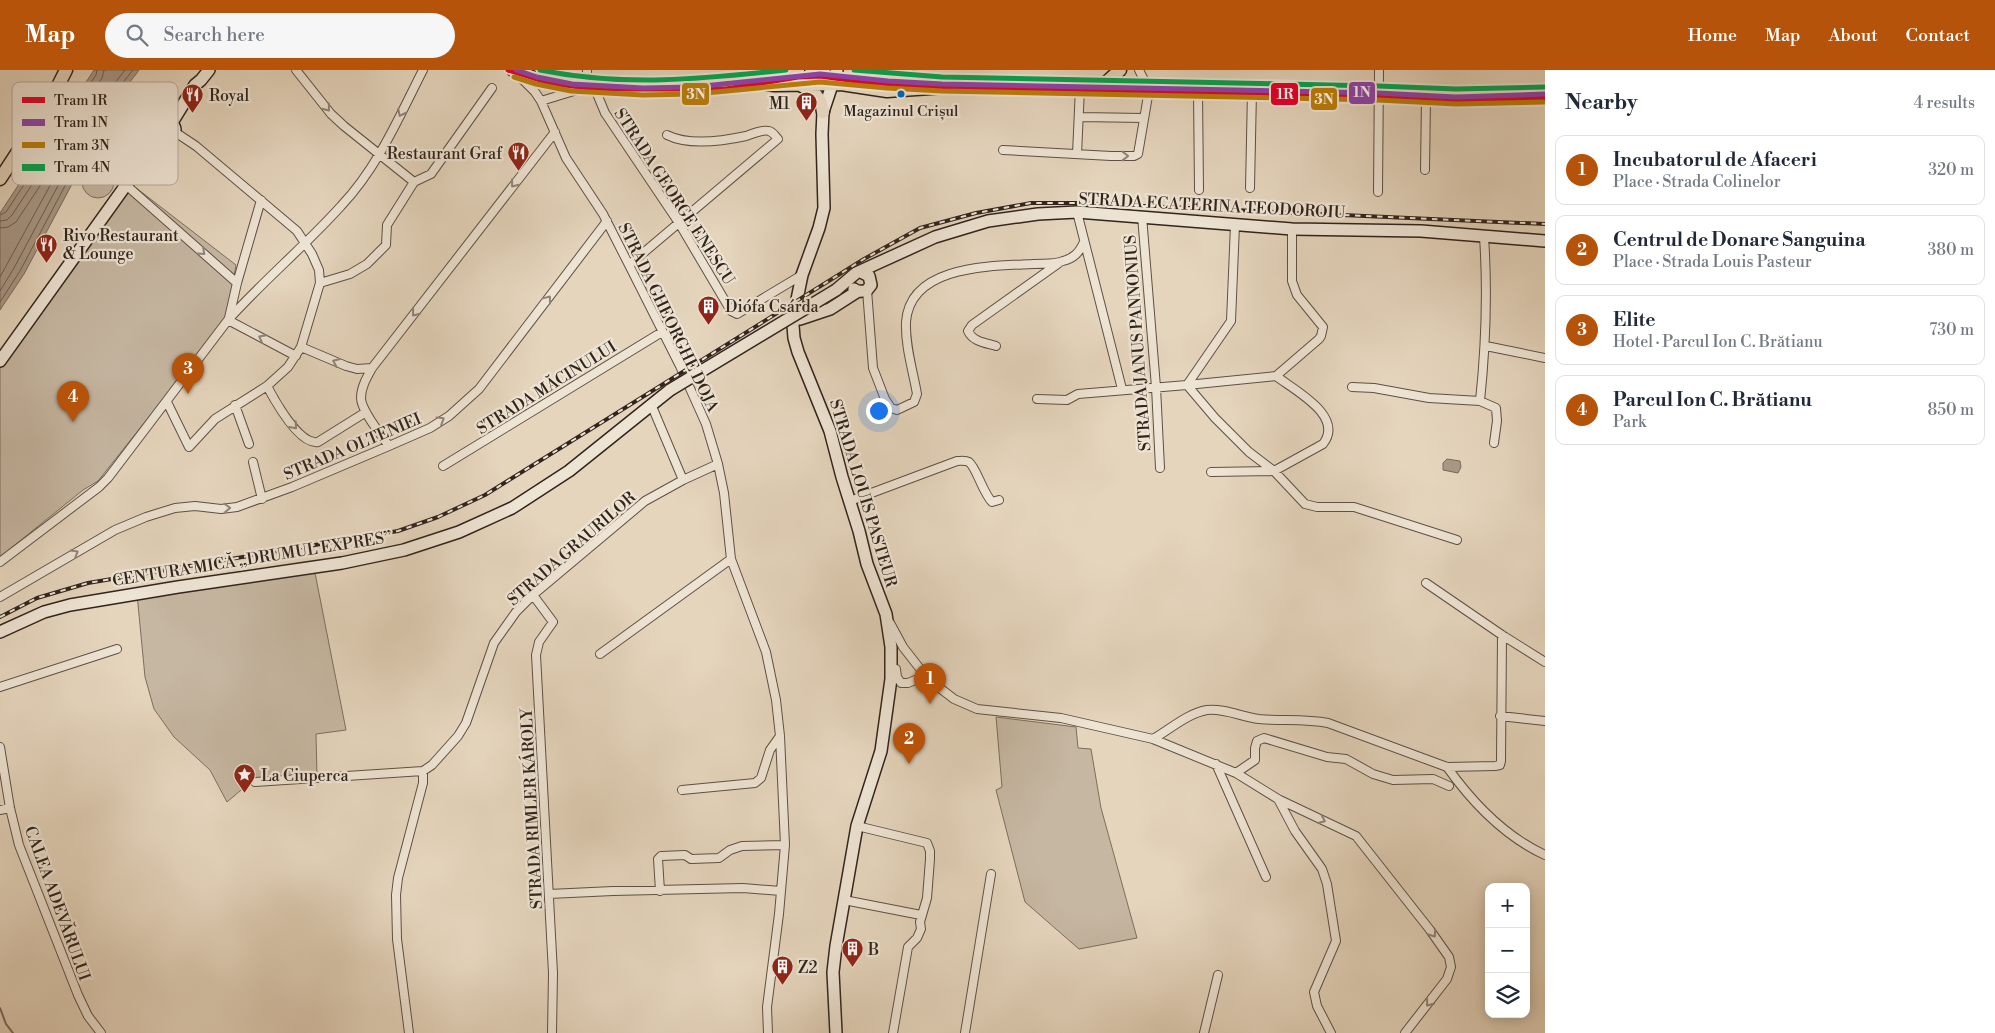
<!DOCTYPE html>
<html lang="en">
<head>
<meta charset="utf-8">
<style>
  body { margin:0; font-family:"Libre Bodoni",serif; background:#f6f6f7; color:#1f2937 }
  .controls { position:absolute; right:15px; bottom:15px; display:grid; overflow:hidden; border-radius:10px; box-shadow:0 2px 12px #0003 }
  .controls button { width:45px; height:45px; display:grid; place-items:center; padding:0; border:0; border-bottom:1px solid #e0e1e3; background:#fff; color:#1f2937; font:25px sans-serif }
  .you { position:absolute; left:878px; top:340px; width:18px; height:18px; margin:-12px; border:4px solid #fff; border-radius:50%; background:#1a73e8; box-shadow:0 0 0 8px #1a73e833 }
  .badge { display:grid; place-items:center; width:32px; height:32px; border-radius:50%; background:#b45309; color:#fff; font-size:16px; font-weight:700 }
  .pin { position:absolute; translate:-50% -41px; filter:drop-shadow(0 1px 2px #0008) }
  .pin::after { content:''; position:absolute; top:26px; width:18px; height:15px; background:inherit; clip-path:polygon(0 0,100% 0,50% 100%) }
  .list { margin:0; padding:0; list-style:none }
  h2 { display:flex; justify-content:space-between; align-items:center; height:65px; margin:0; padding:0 20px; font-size:21px }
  h2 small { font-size:16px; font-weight:400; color:#747a83 }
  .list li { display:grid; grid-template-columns:32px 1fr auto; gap:15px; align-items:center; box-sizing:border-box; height:70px; margin:0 10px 10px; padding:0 10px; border:1px solid #e0e1e3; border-radius:10px }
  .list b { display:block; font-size:19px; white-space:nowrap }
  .list p { margin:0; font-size:16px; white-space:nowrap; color:#747a83 }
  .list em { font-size:16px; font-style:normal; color:#747a83 }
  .icon { flex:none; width:28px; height:28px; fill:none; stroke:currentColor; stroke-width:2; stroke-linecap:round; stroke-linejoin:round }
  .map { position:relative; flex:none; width:1545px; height:963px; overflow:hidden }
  header { display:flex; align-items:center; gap:30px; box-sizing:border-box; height:70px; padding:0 25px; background:#b45309; color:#fff }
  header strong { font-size:24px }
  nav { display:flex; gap:28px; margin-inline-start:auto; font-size:18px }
  .search { width:350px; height:45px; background:#f6f6f7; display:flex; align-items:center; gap:12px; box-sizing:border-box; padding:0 18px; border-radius:28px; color:#747a83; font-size:19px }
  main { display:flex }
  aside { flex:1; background:#fff }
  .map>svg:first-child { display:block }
  .green { fill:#c6b7a2; stroke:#7c6e60 }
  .water { fill:#a89987; stroke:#786a5d }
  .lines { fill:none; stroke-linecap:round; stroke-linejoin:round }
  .shore { stroke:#6c5e52; stroke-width:1 }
  .stream { stroke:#786a5d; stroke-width:2 }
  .street-casing { stroke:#5e5045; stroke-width:10 }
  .secondary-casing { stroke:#31241d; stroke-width:14 }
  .primary-casing { stroke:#31241d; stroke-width:15 }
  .street { stroke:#eee4d4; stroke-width:8 }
  .secondary { stroke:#eee4d4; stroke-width:11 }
  .primary { stroke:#e5d5bd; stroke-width:12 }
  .rail-casing { stroke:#31241d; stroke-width:4 }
  .rail { stroke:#eee4d4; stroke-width:2; stroke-dasharray:5.5; stroke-linecap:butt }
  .secondary-bridge-casing { stroke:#31241d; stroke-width:14; stroke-linecap:butt }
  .secondary-bridge { stroke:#eee4d4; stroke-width:11 }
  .tram-1-casing { stroke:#eee4d4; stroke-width:9 }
  .tram-2-casing { stroke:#eee4d4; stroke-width:9 }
  .tram-3-casing { stroke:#eee4d4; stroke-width:9 }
  .tram-4-casing { stroke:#eee4d4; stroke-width:9 }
  .tram-1 { stroke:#e4002b; stroke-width:5 }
  .tram-2 { stroke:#8e44ad; stroke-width:5 }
  .tram-3 { stroke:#bc7f09; stroke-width:5 }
  .tram-4 { stroke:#00a651; stroke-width:5 }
  .oneway { stroke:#908478 }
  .bus-dot { fill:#0065bd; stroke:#eee4d4; stroke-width:2 }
  .labels { text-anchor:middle; stroke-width:4.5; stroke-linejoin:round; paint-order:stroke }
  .bus-label { font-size:15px; fill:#31241d; stroke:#eee4d4 }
  .poi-label { font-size:16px; fill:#31241d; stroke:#eee4d4; text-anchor:start }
  .street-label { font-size:16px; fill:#31241d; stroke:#eee4d4 }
  .key { fill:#eee4d4; stroke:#b5aa9d; stroke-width:1 }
  .key-label { font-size:14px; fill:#31241d }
  .line-badge { stroke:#eee4d4; stroke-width:2 }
  .badge-label { font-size:14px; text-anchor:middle; font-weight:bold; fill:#fff }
</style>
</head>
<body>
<header>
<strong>Map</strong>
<div class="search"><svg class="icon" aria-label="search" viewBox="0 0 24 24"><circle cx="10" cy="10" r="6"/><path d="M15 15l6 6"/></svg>Search here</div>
<nav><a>Home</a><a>Map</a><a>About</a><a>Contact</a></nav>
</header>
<main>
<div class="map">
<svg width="1545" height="963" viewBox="0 0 1545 963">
  <rect width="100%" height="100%" fill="#e5d5bd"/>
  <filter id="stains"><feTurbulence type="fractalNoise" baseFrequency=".004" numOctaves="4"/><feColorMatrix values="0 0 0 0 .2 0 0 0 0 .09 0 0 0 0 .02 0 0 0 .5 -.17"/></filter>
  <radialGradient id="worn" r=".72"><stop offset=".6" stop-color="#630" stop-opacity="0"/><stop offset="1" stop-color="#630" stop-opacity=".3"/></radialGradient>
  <path class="green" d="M82 112a16 16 0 1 1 32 0a16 16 0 1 1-32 0Z
    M131 114 236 195 226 250 98 411 83 420 0 487V292Z
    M314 498 346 660 316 664 317 707 254 709 227 732 210 700 174 667 154 639 145 607 137 524Z
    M996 647 1076 657 1078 678 1091 679 1101 738 1137 868 1079 879 1025 832 996 720 1002 717Z"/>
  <path class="water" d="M94 0H139L118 28 24 204 0 240V143Z
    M1447 389 1460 391 1461 397 1458 403 1443 400V393Z"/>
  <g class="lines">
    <path class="shore" d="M0 145 6 142 96 5 97 0
      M0 151 7 150 12 145 102 8 104 0
      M0 158 8 157 16 152 65 78H68L69 81 0 207
      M0 221 14 198 108 22 125 0
      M0 232 20 201 113 25 133 0"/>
    <path class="stream" d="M0 938 6 954 13 963"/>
    <defs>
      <path id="street" d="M296 0 331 44 344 56 414 112
        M518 5 535 22 541 31 587 17V0
        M592 18 595 19 605 43 679 153 731 241 737 244 802 205
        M1198 21 1199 120
        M541 31 566 88 603 144 629 195 680 296 706 354 718 394 724 423 731 489 766 582 776 630 780 666 785 775 779 844 767 937 768 963
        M1079 47 1144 48
        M1003 80 1111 86H1134L1138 84 1149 20 1139 0
        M1077 84 1080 18
        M1425 100 1426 28
        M126 115 237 213
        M1250 118 1252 21
        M1378 122 1379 0
        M1077 142 1122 319
        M1142 146 1156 317 1160 398
        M1235 155 1231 251 1187 315 1215 348 1249 382 1274 401 1305 434 1317 437H1354L1457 470
        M1484 167C1488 225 1486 274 1480 331L1496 338 1497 351 1494 373
        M629 195 778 69C775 66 773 62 769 61 762 59 752 64 746 66 723 71 689 76 667 65
        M320 213 350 204 367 194 386 175 387 155 414 112 431 104 492 18
        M867 220 873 298 885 329 891 338 897 340 914 332 917 324C913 301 905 276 906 252 910 195 991 196 1032 194 1042 193 1054 195 1063 191 1074 188 1079 183 1084 172
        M229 248 237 213 261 130
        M228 250 296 286
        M996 276C986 273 973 272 968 261L972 255 1059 193
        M1486 276 1545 288
        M301 277 346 296 357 299 372 298
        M267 316C275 331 299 375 318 372L366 342
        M1352 317 1374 318 1429 328 1480 331
        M1037 329 1067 330 1078 324 1187 315 1276 306
        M167 332 189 377 215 349 267 316 288 297 301 277 320 213 319 200 312 184 297 161 196 76 175 62
        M651 334 683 410
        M235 335 249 374
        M389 376C381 365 361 340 361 328 361 317 367 307 372 298L555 62
        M253 392 262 429
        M443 396 662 262
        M1211 402 1274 401 1323 374C1345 346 1294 320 1276 306L1319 269 1321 266 1323 257 1297 225 1292 211V159
        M850 431 957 391C961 391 965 390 969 392 976 397 983 423 992 432L999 430
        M0 492 99 417 108 408 228 250C264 210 305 176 341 136 378 97 399 47 423 0
        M1426 513 1502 565 1545 592
        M533 525 553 552 539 572 536 585 553 903 552 963
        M0 527 115 460 146 447 175 438 195 436 221 439 237 437 292 417 389 376 430 358 449 346 479 319 607 151
        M890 553 903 577 928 609 954 629 977 639 1061 648 1153 669 1236 703 1278 729 1356 766 1430 860 1449 887 1451 897 1447 909 1405 963
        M600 584 731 489
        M896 599 897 607 901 613H908L925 606
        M0 617 117 579
        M1500 646 1545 651
        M1153 669C1169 660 1188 643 1207 640 1224 638 1242 647 1259 649 1282 651 1305 649 1328 653L1447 697 1495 696 1500 695 1501 691 1502 565
        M0 677 10 738 19 775 78 925 88 946 101 963
        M1216 694 1266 807
        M1447 697C1472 732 1506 767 1545 785
        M1236 703 1255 690V678L1257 671 1264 668 1327 687 1346 689 1373 704 1393 710 1433 709 1449 716
        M255 712 423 701 432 695 458 666 466 653 494 573 516 542 533 525 645 431 683 410 718 394
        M682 720 755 713 761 708 770 680 780 666
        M1278 729 1295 761 1322 799 1327 814 1336 871 1314 922 1317 936 1331 963
        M0 740 10 738
        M857 756 927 773 930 781V789L927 828 920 852 921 859 917 868 908 877 893 963
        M660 821 658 789 661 786 685 785 691 789 719 788 730 780 742 776 785 775
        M549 824 613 821 743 818 781 821
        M844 830 921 845
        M409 963 397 869 396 825 398 808 423 713V701
        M965 963 991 804
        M1204 963 1218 905"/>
      <path id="secondary" d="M163 60a6 6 0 1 1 12 0a6 6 0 1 1-12 0Z
        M171 54 195 15 201 10 209 0
        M854 219C858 222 862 222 867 220L871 215 869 206 861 202
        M836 220 856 203 935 167 988 151 1038 144 1077 142 1292 159 1421 161 1545 171
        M794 244 802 205 819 158 824 138 822 64 823 42 837 0
        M800 249 830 239 858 221
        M793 255 794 268 798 282 830 361 842 407 859 461 867 494 886 544 891 577V609L881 681 857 756 836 876 833 902 836 963
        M0 291 126 115 166 65
        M0 562 44 542 70 535 178 517 342 493 404 480 459 462 512 438 569 401 670 320"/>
      <path id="primary" d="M513 0 539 10 573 17 641 19H690L735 15 754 13 798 0
        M875 0 938 13
        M754 13 775 15 841 14 887 21 960 16 1378 25 1474 28 1545 26
        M800 15C814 22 821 26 823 42
        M1100 18 1120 0
        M0 109 49 34 66 0"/>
    </defs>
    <use href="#street" class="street-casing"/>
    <use href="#secondary" class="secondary-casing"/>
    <use href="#primary" class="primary-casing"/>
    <use href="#street" class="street"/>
    <use href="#secondary" class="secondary"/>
    <use href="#primary" class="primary"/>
    <defs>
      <path id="rail" d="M0 547 37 528 88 513 398 461 438 447 485 425 864 189 920 158 976 143 1031 133H1076L1545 154"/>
    </defs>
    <use href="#rail" class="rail-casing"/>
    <use href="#rail" class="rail"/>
    <defs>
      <path id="secondary-bridge" d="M670 320 836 220"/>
    </defs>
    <use href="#secondary-bridge" class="secondary-bridge-casing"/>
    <use href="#secondary-bridge" class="secondary-bridge"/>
    <defs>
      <path id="tram-1" d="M508 0 550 13 595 19H726L798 7 820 6 887 15 941 17 1378 26 1458 30 1545 28"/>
      <path id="tram-2" d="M516 0 537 7 572 14 643 18 694 17 820 4 888 11 942 14 1378 23 1456 27 1545 24"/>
      <path id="tram-3" d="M514 7 536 14 571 21 643 25 695 24 820 12 887 18 942 21 1378 30 1456 34 1545 32"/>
      <path id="tram-4" d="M540 0C623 17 703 9 786 0
        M854 0 942 7 1378 16 1456 19 1545 17"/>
    </defs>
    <use href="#tram-1" class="tram-1-casing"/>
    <use href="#tram-2" class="tram-2-casing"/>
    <use href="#tram-3" class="tram-3-casing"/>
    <use href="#tram-4" class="tram-4-casing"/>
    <use href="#tram-1" class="tram-1"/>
    <use href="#tram-2" class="tram-2"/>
    <use href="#tram-3" class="tram-3"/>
    <use href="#tram-4" class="tram-4"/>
  </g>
  <defs><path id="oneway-chevron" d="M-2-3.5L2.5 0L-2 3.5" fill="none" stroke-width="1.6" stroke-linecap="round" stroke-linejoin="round" transform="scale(1.25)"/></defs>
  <g class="oneway">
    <use href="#oneway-chevron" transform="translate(327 38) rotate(51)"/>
    <use href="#oneway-chevron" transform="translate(401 43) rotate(117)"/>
    <use href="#oneway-chevron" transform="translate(1125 86)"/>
    <use href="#oneway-chevron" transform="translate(514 114) rotate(128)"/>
    <use href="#oneway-chevron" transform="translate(202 182) rotate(42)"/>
    <use href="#oneway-chevron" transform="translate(548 229) rotate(-53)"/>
    <use href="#oneway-chevron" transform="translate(415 243) rotate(128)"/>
    <use href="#oneway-chevron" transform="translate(262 268) rotate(-152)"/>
    <use href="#oneway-chevron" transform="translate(336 292) rotate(-157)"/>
    <use href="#oneway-chevron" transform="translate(441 350) rotate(-32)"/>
    <use href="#oneway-chevron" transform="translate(294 356) rotate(48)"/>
    <use href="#oneway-chevron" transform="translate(227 438) rotate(-2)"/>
    <use href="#oneway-chevron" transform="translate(75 483) rotate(-31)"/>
    <use href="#oneway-chevron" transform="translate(1322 750) rotate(25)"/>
    <use href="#oneway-chevron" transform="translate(1433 864) rotate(55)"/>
    <use href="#oneway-chevron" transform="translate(1429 933) rotate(128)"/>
  </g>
  <defs>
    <symbol id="restaurant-pin" viewBox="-11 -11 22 30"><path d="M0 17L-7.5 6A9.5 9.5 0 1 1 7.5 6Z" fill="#8f2418" stroke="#eee4d4"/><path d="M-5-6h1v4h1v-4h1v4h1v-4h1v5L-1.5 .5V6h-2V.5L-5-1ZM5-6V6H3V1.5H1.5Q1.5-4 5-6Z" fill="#fff"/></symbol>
    <symbol id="building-pin" viewBox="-11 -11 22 30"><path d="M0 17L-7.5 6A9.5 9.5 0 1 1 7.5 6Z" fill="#8f2418" stroke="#eee4d4"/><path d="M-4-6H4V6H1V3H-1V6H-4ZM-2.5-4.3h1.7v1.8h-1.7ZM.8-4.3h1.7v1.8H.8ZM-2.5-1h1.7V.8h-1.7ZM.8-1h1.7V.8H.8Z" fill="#fff"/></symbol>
    <symbol id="sight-pin" viewBox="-11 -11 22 30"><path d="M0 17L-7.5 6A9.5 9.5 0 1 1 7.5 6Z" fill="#8f2418" stroke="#eee4d4"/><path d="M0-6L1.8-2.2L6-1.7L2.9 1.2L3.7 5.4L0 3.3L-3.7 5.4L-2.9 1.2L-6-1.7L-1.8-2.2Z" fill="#fff"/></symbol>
  </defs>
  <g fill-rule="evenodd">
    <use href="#restaurant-pin" x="180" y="12" width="25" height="34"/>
    <use href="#building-pin" x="794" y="20" width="25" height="34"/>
    <use href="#restaurant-pin" x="506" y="70" width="25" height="34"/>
    <use href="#restaurant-pin" x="34" y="162" width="25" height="34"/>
    <use href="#building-pin" x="696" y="224" width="25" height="34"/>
    <use href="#sight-pin" x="232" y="692" width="25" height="34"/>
    <use href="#building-pin" x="840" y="866" width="25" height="34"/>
    <use href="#building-pin" x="770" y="884" width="25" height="34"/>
  </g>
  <circle class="bus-dot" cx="901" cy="24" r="4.5"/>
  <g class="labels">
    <g class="bus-label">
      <text x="901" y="46">Magazinul Crișul</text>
    </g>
    <g class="poi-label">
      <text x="209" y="31">Royal</text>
      <text x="790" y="39" text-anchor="end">M1</text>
      <text x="502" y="89" text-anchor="end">Restaurant Graf</text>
      <text x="63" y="171">Rivo Restaurant<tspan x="63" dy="18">&amp; Lounge</tspan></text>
      <text x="725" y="242">Diófa Csárda</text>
      <text x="261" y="711">La Ciuperca</text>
      <text x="868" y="885">B</text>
      <text x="798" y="903">Z2</text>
    </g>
    <g class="street-label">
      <text transform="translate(675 126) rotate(57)" y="6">STRADA GEORGE ENESCU</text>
      <text transform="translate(1212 135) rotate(3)" y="6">STRADA ECATERINA TEODOROIU</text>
      <text transform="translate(669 247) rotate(64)" y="6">STRADA GHEORGHE DOJA</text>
      <text transform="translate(1137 273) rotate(-94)" y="6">STRADA JANUS PANNONIUS</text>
      <text transform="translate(546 317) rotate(-32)" y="6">STRADA MĂCINULUI</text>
      <text transform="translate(352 376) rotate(-23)" y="6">STRADA OLTENIEI</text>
      <text transform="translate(864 423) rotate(73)" y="6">STRADA LOUIS PASTEUR</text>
      <text transform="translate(571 478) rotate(-41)" y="6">STRADA GRAURILOR</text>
      <text transform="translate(252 488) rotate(-9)" y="6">CENTURA MICĂ „DRUMUL EXPRES”</text>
      <text transform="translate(531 739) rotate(-93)" y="6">STRADA RIMLER KÁROLY</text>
      <text transform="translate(58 833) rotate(70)" y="6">CALEA ADEVĂRULUI</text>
    </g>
  </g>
  <rect x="12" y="12" width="166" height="103" rx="8" class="key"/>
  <rect x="22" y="27" width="23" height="6" fill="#e4002b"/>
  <rect x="22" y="49" width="23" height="7" fill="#8e44ad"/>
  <rect x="22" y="72" width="23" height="6" fill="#bc7f09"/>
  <rect x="22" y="94" width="23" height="7" fill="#00a651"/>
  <g class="key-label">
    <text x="54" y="35">Tram 1R</text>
    <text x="54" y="57">Tram 1N</text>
    <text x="54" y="80">Tram 3N</text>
    <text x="54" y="102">Tram 4N</text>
  </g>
  <g class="line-badge">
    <rect x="1348" y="11" width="28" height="24" rx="5" fill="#8e44ad"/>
    <rect x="681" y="12" width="29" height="24" rx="5" fill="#bc7f09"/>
    <rect x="1270" y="12" width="29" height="24" rx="5" fill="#e4002b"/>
    <rect x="1310" y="17" width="28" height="24" rx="5" fill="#bc7f09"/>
  </g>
  <g class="badge-label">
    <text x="1362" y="27">1N</text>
    <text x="696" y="29">3N</text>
    <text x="1285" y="29">1R</text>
    <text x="1324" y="34">3N</text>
  </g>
  <rect width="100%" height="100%" filter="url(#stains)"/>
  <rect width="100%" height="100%" fill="url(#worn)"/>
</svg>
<div class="controls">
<button>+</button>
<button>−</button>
<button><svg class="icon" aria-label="layers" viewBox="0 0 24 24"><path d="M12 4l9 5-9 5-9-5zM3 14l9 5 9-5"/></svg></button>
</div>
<div class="you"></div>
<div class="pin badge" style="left:930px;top:634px">1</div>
<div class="pin badge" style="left:909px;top:694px">2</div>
<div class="pin badge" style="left:188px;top:324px">3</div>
<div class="pin badge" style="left:73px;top:352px">4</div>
</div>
<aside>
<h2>Nearby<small>4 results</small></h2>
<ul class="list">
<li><span class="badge">1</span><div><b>Incubatorul de Afaceri</b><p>Place · Strada Colinelor</p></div><em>320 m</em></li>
<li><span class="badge">2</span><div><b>Centrul de Donare Sanguina</b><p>Place · Strada Louis Pasteur</p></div><em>380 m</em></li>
<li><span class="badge">3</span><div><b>Elite</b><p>Hotel · Parcul Ion C. Brătianu</p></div><em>730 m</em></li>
<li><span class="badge">4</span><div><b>Parcul Ion C. Brătianu</b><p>Park</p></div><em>850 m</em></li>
</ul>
</aside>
</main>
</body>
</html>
